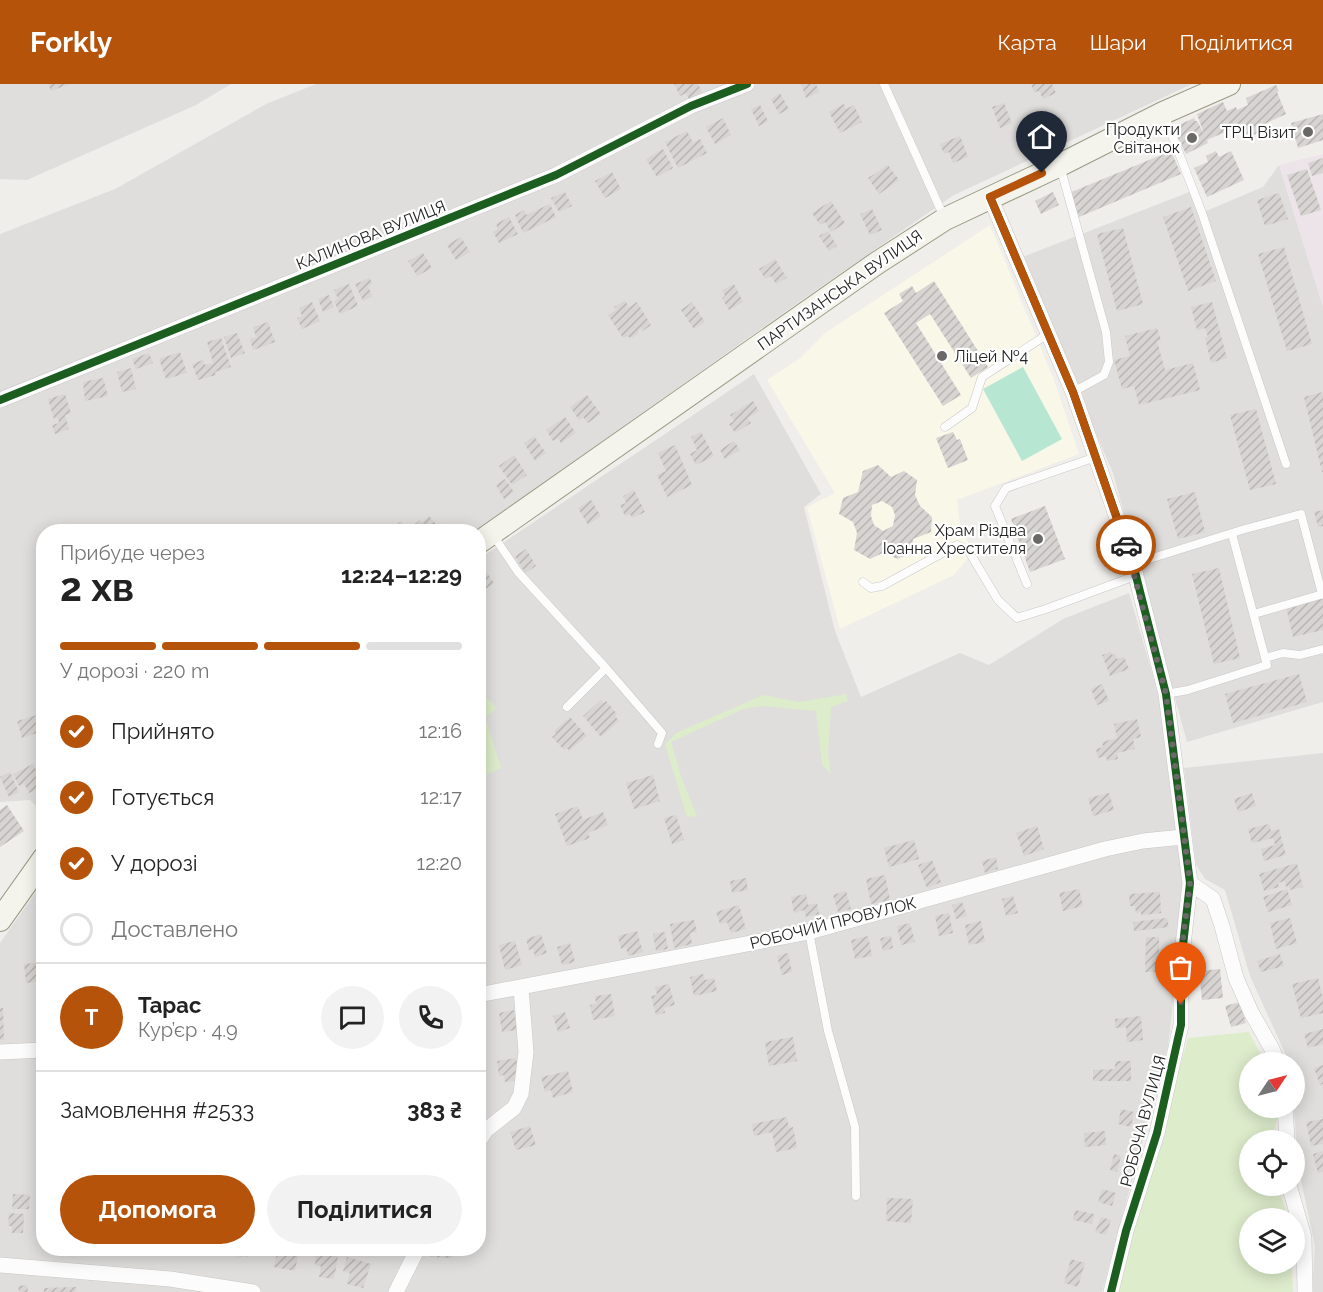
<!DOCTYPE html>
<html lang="uk">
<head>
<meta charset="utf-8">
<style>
  :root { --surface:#fff; --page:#f2f2f2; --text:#222; --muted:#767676; --line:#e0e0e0; --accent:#b45309 }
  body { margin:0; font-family:Raleway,sans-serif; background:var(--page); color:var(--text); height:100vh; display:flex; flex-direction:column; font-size:22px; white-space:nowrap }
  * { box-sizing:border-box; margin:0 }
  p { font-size:20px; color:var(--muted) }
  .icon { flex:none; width:33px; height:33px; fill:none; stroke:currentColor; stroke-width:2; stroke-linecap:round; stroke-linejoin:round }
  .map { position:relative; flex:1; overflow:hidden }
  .drawer { position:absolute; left:36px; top:440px; width:450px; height:732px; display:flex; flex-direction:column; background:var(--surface); border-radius:24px; box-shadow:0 3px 15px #0003 }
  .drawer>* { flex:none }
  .needle { width:39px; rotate:55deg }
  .controls { position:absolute; left:1239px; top:968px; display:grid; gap:12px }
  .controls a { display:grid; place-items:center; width:66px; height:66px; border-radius:50%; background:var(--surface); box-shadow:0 3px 15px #0003; font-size:30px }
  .pin { position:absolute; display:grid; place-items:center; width:51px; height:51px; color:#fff; margin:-62px -26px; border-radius:50% 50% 50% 0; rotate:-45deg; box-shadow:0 0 6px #0007 }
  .pin .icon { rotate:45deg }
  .courier { position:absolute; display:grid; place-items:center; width:60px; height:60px; margin:-30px; border:4px solid #b45309; border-radius:50%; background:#fff; color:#222; box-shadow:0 2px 8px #0007 }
  .headline em { font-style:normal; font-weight:700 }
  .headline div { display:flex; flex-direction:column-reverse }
  .headline { display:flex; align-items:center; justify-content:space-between; height:102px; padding:0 24px }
  h1 { font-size:39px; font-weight:700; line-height:45px }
  .bar { display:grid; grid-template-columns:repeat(4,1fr); gap:9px 6px; align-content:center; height:72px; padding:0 24px }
  .bar i { height:8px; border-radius:4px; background:var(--line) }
  .bar .selected { background:var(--accent) }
  .bar p { grid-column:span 4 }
  .line { display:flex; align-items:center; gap:15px; padding:0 24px; border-top:2px solid var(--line) }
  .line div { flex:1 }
  .round { display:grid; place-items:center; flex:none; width:63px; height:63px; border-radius:32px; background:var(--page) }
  ol { padding:0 24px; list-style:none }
  li { display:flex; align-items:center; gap:18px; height:66px }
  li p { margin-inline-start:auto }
  li .icon { padding:6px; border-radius:50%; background:var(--accent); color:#fff; stroke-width:4 }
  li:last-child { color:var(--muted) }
  li i { width:33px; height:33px; border:3px solid var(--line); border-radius:50% }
  .button { display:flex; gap:12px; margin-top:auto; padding:12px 24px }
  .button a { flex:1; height:69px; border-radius:36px; background:var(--accent); color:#fff; font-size:24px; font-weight:700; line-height:69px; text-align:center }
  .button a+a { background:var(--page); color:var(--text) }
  header { display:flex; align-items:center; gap:36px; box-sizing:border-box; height:84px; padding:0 30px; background:var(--accent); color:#fff }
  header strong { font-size:28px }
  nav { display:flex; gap:33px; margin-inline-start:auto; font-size:21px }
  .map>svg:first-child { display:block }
</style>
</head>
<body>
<header>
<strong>Forkly</strong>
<nav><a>Карта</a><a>Шари</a><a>Поділитися</a></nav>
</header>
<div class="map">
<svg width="1323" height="1208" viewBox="0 0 1323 1208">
  <defs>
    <pattern id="building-hatch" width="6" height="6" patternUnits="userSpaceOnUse" patternTransform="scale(1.5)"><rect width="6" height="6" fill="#d7d4d2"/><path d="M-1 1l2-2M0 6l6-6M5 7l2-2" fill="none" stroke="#b8b6b4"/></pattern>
  </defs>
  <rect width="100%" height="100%" fill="#f0eeeb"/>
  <path fill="#dfdedc" d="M0 0H231L196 21 27 96 0 95Z
    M316 0H1192L954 111 799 218 475 447H44L43 729 30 716 0 718V150L115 105 266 20Z
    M1279 81 1323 223V618L1187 658 1113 389 1020 174 1197 105 1206 127 1263 103Z
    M754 290 821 410 804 423 835 547 861 613 960 569 989 581 1063 535 1129 509 1161 620 1185 813 1168 962 1102 1208H0V859L43 798 44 1164H478L479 475Z
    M1323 669V1208H1312L1315 1162 1298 1082 1294 1023V978H1289L1250 892 1225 806 1205 795 1196 781 1184 684Z"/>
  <path fill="#ede4e9" d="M1323 70V223L1279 81Z"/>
  <path fill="#f8f7e8" d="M990 141 1054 296 1079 370 957 416 960 441 969 460 968 474 954 491 840 545 807 423 835 409 767 296 799 275 825 249Z"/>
  <path fill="#ddeccb" d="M479 606 497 624 485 633 501 684 484 692 479 676Z
    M846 610 848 617 831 623 828 669 831 690 822 681 816 627 762 622 743 625 671 658 682 695 697 732 687 733 665 660 676 649 763 611 799 618Z
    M1249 948 1265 978H1250V1023H1277L1279 1029 1271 1056H1250V1101H1278L1288 1134H1250V1179H1292L1293 1208H1117L1188 954Z"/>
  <path fill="#b7e6d2" d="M1023 283 1062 355 1022 377 983 305Z"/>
  <path fill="url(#building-hatch)" fill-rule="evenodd" d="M48 0H70L51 7Z
    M674 0H698L702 8 689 15 686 9 680 12Z
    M801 0H816L819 8 806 14Z
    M1031 0H1052L1056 9 1043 15 1039 7 1034 8Z
    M1276 1 1279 7 1277 8 1286 30 1258 43 1260 48 1247 54 1241 41 1207 56 1208 59 1186 70 1175 48 1179 47 1177 42 1194 34 1195 37H1197L1204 50 1197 30 1223 18 1227 27 1236 23 1237 26 1248 21 1246 14Z
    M780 9 789 25 779 30 771 15Z
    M1004 19 1012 39 1000 44 992 23Z
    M844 20 846 25 854 21 862 38 840 49 829 28Z
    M760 21 768 37 759 42 751 25Z
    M1323 30V56L1298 64 1291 39Z
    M723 34 731 51 715 60 706 43Z
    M687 47 693 59 700 55 707 69 678 84 665 58Z
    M960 52 968 73 953 79 949 68 944 70 940 60Z
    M663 65 673 84 657 93 646 75Z
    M1171 67 1181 90 1079 133 1069 109Z
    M1216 67 1219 73 1231 67 1244 96 1207 113 1194 84 1208 78 1206 72Z
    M1323 74V89L1312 92 1308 79Z
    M888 81 899 96 879 110 868 94Z
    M1307 85 1321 126 1301 132 1287 91Z
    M612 88 621 105 605 114 595 97Z
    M565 108 572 122 559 128 551 114Z
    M1053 108 1059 121 1041 130 1035 117Z
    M1279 109 1288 135 1265 142 1257 116Z
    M831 117 845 139 831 148 825 138 820 141 812 129Z
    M550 120 556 133 523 149 515 131 524 126 526 131Z
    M1191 123 1216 197 1188 207 1163 133Z
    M872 125 882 146 870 151 860 130Z
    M509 133 518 150 499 159 493 148 498 145 496 140Z
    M1123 144 1143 220 1117 227 1097 150Z
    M828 147 837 162 829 167 819 152Z
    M461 153 470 168 456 176 447 161Z
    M1284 163 1312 260 1287 267 1258 170Z
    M423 169 432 184 417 192 408 177Z
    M775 175 787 194 776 200 771 192 765 195 759 185Z
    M370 194 372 200 368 202 372 212 363 217 355 200Z
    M934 197 988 283 971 294 930 230 916 239 961 311 943 322 884 229 903 217 899 210 912 202 916 209Z
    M349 200 358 222 340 230 334 217 338 215 334 206Z
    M734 200 743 218 729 226 722 214 725 212 722 206Z
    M329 211 334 223 323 228 318 215Z
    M625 217 629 223 637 218 651 241 643 247 640 244 638 250 631 254 627 252 623 254 608 231 616 226 614 223Z
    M312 218 320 237 302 245 297 234 302 232 299 224Z
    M692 218 705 238 694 245 681 226Z
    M1212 218 1227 274 1211 279 1205 254 1208 253 1205 244 1197 246 1191 223Z
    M268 238 275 258 253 266 250 255 256 253 253 243Z
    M1157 244 1161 256 1157 257 1165 286 1193 279 1200 306 1139 321 1134 302 1122 305 1114 276 1130 272 1125 252Z
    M237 249 245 269 231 274 224 253Z
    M221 254 231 283 215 288 216 291 198 296 192 280 203 276 205 281 213 279 207 258Z
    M180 268 187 289 166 295 159 275Z
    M149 269 153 279 136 285 132 275Z
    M131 284 136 305 122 308 117 288Z
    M103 294 108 312 85 317 83 298Z
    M1323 308V388H1322L1304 313Z
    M65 310 71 329 65 331 69 345 55 350 52 341 59 339 58 334 54 335 48 315Z
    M587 311 601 330 588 339 583 333 579 336 570 323Z
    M753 317 759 327 748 334 751 339 735 349 729 340 734 337 730 331Z
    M1256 325 1276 400 1250 406 1230 331Z
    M565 333 576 349 561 359 558 354 553 357 546 346Z
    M701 348 714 372 696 381 690 370 697 366 691 353Z
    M953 348 957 356 960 355 968 376 948 384 936 354Z
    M534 352 546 369 535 377 524 359Z
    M734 357 740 366 725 375 720 366Z
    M675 361 692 401 667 413 657 391 666 387 658 369Z
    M514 371 527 391 512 401 499 382Z
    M878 381 891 393 904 387 917 396 915 411 920 422 932 433 931 448 913 455 912 469 897 475 885 468 870 475 854 466 857 449 853 438 839 430 843 414 858 408 863 387ZM882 417 892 423 895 431 893 442 883 447 874 441 871 432 872 421Z
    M505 395 514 408 504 415 496 401Z
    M634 406 645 428 632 434 630 430 625 432 620 421 626 419 623 412Z
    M1195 408 1205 448 1178 455 1167 415Z
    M591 416 601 432 588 441 578 424Z
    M1045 422 1065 475 1030 488 1011 435Z
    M1323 426V442L1318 443 1314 428Z
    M429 432 441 446 440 447H424L422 445 417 447 412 442 420 436 422 438Z
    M401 437 408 447H393L391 445Z
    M526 465 536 482 525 489 515 472Z
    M482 482 494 499 484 506 478 498V485Z
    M1219 484 1240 574 1214 580 1192 490Z
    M1323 513V546L1293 553 1286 523Z
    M1111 568 1112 571 1115 570 1117 575 1124 573 1129 585 1110 592 1102 571Z
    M1299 590 1307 618 1233 639 1225 610Z
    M1102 600 1109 617 1097 621 1091 605Z
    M601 616 604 619 606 617 617 630 615 632 619 637 601 653 583 632Z
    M37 631 38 633 44 631V666L37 649 22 654 17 637Z
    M570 633 587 652 569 667 567 664 564 666 552 653 556 650 554 647Z
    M1137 635 1141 653 1133 655 1135 665 1117 669 1118 675 1107 677 1106 672 1098 674 1096 665 1103 663 1102 658 1117 654 1114 640Z
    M33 680 44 702 29 709 24 699 19 702 13 690Z
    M10 688 19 708 9 713 0 693Z
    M653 691 660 717 634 725 626 699Z
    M1109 709 1114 726 1093 732 1088 714Z
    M1252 709 1256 722 1238 728 1234 715Z
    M7 721 24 747 0 763V726Z
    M578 722 583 736 603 728 608 741 588 749 590 754 567 762 555 730Z
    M676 731 684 756 672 760 664 734Z
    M1269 740 1271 747 1279 745 1286 771 1264 777 1261 765 1275 761 1273 754 1252 759 1248 745Z
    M1037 742 1044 765 1024 772 1016 749Z
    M914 756 919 775 889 783 884 764Z
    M996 773 998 785 985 789 982 777Z
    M932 776 941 798 927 804 918 781Z
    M1297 779 1303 803 1290 806 1289 802 1286 803 1285 797 1278 799 1279 803 1264 807 1259 790Z
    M885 791 890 816 871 820 866 795Z
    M746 794 748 806 732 809 730 797Z
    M1079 805 1083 822 1063 827 1059 809Z
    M1287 805 1292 821 1268 828 1263 813Z
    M846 807 851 825 838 828 833 811Z
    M1160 808 1161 829 1141 831V828L1136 829 1135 822H1130L1129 810Z
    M806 810 808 821 817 819 819 830 806 833 804 826 794 829 791 813Z
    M1013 812 1018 829 1006 832 1002 815Z
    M962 818 967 832 956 835 952 821Z
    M739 821 746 845 731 849 727 838 720 840 716 828Z
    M949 829 953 849 939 852 935 832Z
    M1167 834 1169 843 1134 847 1133 838Z
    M1290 834 1297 859 1276 865 1270 839Z
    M694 836 697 848 690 849 692 860 674 864 670 840Z
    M981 837 985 858 969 861 965 841Z
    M910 839 915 858 901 861 897 842Z
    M637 847 643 868 628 872 626 863 621 865 618 852Z
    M665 848 668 865 656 867 653 850Z
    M541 850 547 869 535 873 533 865 529 866 526 855Z
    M868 852 872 872 855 875 851 856Z
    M891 852 893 864 883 867 880 854Z
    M1146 853H1159V888H1145Z
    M515 857 522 881 505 886 499 861Z
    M570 859 575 878 562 881 557 863Z
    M788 869 792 888 782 891 777 872Z
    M1280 870 1284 882 1261 888 1257 877Z
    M44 878V902L41 903 40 897 26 899 24 880Z
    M1220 885 1223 914 1202 916 1199 887Z
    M703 890 705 896 714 894 717 907 694 912 690 893Z
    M1318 894 1323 914V929L1301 934 1292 900Z
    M669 900 675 921 664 924 665 929 656 931 651 912 657 911 655 903Z
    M611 910 615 932 593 936 590 921 596 920 595 912Z
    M1240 918 1246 939 1231 943 1225 922Z
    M0 924H3L4 956H0Z
    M514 926 517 946 502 948 499 929Z
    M565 928 570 944 558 948 553 932Z
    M1141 932 1143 956 1127 958 1126 943 1115 944V935Z
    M1323 945V960L1308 964 1304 950Z
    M793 953 797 977 769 982 765 958Z
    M516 974 520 996 505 998 504 991 499 992 497 977Z
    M1115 977H1131V997H1093V986L1115 985Z
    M1323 981V1000L1320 1001 1314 984Z
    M568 987 573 1008 553 1014 551 1006 545 1008 541 993Z
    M478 1025 486 1031 478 1041Z
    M1121 1025 1134 1028 1131 1043 1118 1040Z
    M787 1033 789 1044 793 1043 797 1064 776 1068 772 1048 754 1052 752 1040Z
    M1323 1035V1060L1311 1062 1306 1038Z
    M530 1042 536 1061 516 1066 510 1048Z
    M1105 1047 1106 1061 1085 1063 1084 1049Z
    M1323 1067V1088L1318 1089 1313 1070Z
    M1114 1070 1121 1072 1117 1088 1110 1086Z
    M1102 1105 1116 1109 1112 1122 1098 1118Z
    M13 1110 30 1111 29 1125H12Z
    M887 1114 913 1115 911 1139 886 1137Z
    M1075 1126 1094 1130 1092 1140 1073 1136Z
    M9 1129 24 1130 23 1149H12V1142H8Z
    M1101 1133 1111 1136 1106 1151 1095 1148Z
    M235 1164H249L248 1173 235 1172Z
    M278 1164 299 1166 295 1187 274 1183Z
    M430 1164H453L452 1174 430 1173Z
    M316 1169 338 1172 334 1195 319 1193 321 1182 315 1181Z
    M347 1173 371 1180 363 1204 347 1200 350 1189 343 1187Z
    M1071 1175 1085 1179 1078 1203 1064 1199Z
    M27 1201 28 1208H19L18 1202Z
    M76 1203V1208H44V1204Z"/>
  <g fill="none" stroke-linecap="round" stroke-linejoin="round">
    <defs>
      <path id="lane" d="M884 0 944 133
        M1164 30 1202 129 1286 380
        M1060 82 1106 248 1109 278 1104 291 1073 308
        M945 343 972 324 982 293 1048 250
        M493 451 518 488 606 584 662 649 658 660
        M1133 480 1245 445 1301 430 1322 510
        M863 498 871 504 882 502 957 461 968 466 998 516 1017 534 1046 525 1135 492
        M1027 500 995 422 1006 404 1096 373
        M1254 530 1323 510
        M1265 574 1283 569 1300 571 1323 565
        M1166 610 1188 606 1267 581 1232 450
        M567 623 606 584
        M809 848 828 947 855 1043 856 1112"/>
      <path id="street" d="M990 113 1073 308 1133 480 1166 610 1190 799 1181 879V941L1157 1049 1126 1147 1111 1208
        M0 316 556 91 691 22 747 0
        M1190 799 1213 815 1222 842 1236 894 1251 928 1272 965 1277 978
        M478 911 809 848 1105 765 1143 757 1183 753
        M0 968 44 966
        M1285 1023 1287 1056
        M478 1058 486 1046 514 1024 521 1010 526 968 521 904
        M1289 1101 1304 1153 1305 1208
        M0 1181 170 1195 253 1208
        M396 1208 418 1164"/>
      <path id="secondary" d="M478 459 877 179 945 135 1060 81 1163 29 1229 0
        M0 836 44 774"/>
    </defs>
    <use href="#lane" stroke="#c9c8c7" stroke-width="9"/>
    <use href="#street" stroke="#c9c8c7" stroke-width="16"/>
    <use href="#secondary" stroke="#999a82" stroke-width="24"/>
    <use href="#lane" stroke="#fdfcfc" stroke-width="8"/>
    <use href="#street" stroke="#fdfcfc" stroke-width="15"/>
    <use href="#secondary" stroke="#f4f4ed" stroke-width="22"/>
    <defs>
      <path id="cycleway" d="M990 113 1073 308 1133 480 1166 610 1190 799 1181 879V941L1157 1049 1126 1147 1111 1208
        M0 316 556 91 691 22 747 0"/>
    </defs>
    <use href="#cycleway" stroke="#fff" stroke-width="11"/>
    <use href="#cycleway" stroke="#1b5e20" stroke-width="8"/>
  </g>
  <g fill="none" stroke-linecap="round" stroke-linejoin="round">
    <path stroke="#6a6968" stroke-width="6" stroke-dasharray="0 10.8" d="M1126 461 1166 610 1190 799 1180 879 1181 920"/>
    <path stroke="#b45309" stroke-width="8" d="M1042 89 990 113 1073 308 1126 461"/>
  </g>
  <g fill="#6a6968" stroke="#fff" stroke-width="2">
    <circle cx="1308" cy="48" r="6"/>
    <circle cx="1192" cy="54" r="6"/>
    <circle cx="942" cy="272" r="6"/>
    <circle cx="1038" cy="455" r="6"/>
  </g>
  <g text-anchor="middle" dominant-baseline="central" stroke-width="4.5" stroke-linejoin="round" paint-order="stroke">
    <g font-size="16" fill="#222" stroke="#fff" text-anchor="end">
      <text x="1180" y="45">Продукти<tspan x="1180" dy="18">Світанок</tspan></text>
      <text x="1296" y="48">ТРЦ Візит</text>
      <text x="954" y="272" text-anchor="start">Ліцей №4</text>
      <text x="1026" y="446">Храм Різдва<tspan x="1026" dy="18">Іоанна Хрестителя</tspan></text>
    </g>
    <g font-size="16" fill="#222" stroke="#fff">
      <text transform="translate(371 151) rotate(-22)">КАЛИНОВА ВУЛИЦЯ</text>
      <text transform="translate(840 206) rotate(-35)">ПАРТИЗАНСЬКА ВУЛИЦЯ</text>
      <text transform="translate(833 839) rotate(-14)">РОБОЧИЙ ПРОВУЛОК</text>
      <text transform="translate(1143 1037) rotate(-75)">РОБОЧА ВУЛИЦЯ</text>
    </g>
  </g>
</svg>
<div class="controls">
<a><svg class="needle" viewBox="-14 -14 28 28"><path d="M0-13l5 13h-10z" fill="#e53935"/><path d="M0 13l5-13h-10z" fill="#767676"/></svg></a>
<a><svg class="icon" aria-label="locate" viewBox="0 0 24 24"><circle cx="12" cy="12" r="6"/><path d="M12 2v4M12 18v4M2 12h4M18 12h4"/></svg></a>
<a><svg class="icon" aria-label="layers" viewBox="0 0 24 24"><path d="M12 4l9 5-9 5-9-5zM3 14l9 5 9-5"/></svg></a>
</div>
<div class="pin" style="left:1181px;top:920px;background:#ea580c"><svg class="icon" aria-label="bag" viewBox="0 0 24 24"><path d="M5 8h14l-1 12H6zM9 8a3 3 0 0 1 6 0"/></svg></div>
<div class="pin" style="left:1042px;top:89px;background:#1f2937"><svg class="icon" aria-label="home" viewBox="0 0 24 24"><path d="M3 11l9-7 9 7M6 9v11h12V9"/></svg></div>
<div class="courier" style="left:1126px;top:461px"><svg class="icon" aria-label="car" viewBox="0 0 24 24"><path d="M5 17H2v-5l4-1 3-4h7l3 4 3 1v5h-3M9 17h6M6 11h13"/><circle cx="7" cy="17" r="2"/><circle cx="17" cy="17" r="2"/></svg></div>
<section class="drawer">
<div class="headline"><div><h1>2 хв</h1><p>Прибуде через</p></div><em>12:24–12:29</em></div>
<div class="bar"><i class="selected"></i><i class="selected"></i><i class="selected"></i><i></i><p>У дорозі · 220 m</p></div>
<ol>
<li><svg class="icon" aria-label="check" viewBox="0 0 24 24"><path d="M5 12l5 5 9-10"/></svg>Прийнято<p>12:16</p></li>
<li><svg class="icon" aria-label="check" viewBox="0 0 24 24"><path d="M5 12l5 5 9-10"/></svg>Готується<p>12:17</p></li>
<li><svg class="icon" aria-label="check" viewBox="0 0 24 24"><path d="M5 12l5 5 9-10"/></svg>У дорозі<p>12:20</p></li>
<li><i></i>Доставлено</li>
</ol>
<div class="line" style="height:108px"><b class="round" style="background:var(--accent);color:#fff">Т</b><div><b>Тарас</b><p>Кур’єр · 4.9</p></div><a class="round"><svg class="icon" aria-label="chat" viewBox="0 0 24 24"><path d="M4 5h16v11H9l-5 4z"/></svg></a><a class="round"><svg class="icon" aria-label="phone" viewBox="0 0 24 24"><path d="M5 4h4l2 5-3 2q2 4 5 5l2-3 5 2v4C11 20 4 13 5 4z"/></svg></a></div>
<div class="line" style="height:78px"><div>Замовлення #2533</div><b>383 ₴</b></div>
<div class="button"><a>Допомога</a><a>Поділитися</a></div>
</section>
</div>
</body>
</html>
